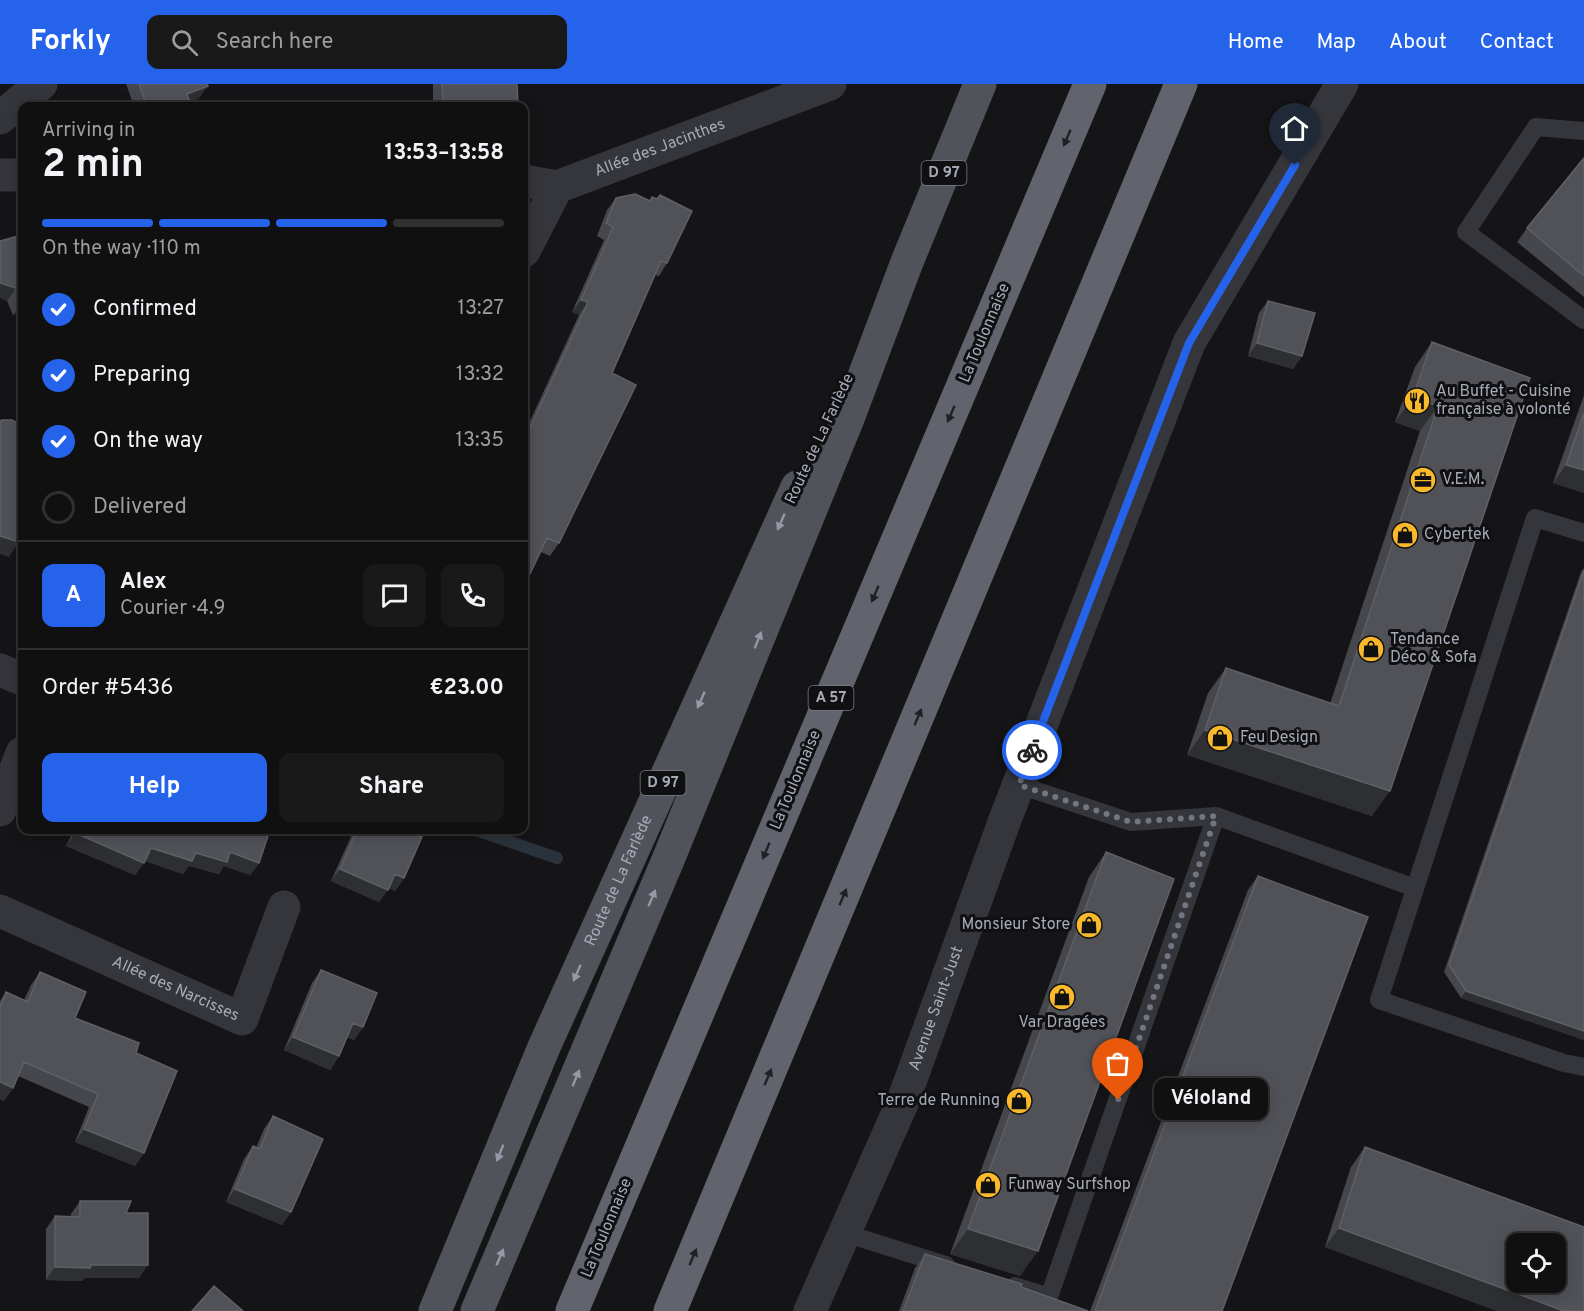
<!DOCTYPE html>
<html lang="en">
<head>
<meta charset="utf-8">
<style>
  :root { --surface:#101011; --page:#19191a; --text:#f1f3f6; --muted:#9c9d9f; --line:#303031; --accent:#2563eb }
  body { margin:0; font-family:Overpass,sans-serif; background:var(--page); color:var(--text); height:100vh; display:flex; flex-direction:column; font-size:22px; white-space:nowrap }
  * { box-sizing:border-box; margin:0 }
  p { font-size:20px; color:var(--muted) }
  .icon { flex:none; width:33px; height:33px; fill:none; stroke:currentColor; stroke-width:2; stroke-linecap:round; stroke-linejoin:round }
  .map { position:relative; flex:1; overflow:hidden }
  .panel { position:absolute; left:18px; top:18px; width:510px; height:732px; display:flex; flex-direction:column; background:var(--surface); border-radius:12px; box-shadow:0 3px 15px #0003,0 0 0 2px var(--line) }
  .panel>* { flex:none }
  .tools { position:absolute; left:1506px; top:1149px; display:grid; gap:12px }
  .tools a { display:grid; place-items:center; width:60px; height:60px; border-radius:12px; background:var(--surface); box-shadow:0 3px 15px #0003,0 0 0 2px var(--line); font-size:30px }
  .pin { position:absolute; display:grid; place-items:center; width:51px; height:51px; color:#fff; margin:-62px -26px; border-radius:50% 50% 50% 0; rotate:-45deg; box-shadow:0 0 6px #0007 }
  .pin .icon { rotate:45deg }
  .courier { position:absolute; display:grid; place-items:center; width:60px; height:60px; margin:-30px; border:4px solid #2563eb; border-radius:50%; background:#fff; color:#222; box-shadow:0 2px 8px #0007 }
  .bubble { position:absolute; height:42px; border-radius:12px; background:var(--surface); box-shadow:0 3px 15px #0003,0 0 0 2px var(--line); font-size:20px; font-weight:700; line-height:42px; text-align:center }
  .headline em { font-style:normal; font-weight:700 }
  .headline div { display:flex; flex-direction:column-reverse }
  .headline { display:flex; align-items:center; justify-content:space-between; height:102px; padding:0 24px }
  h1 { font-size:39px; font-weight:700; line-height:45px }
  .bar { display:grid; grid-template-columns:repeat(4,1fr); gap:9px 6px; align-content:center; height:72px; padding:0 24px }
  .bar i { height:8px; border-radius:4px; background:var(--line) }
  .bar .active { background:var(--accent) }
  .bar p { grid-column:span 4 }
  .line { display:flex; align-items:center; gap:15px; padding:0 24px; border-top:2px solid var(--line) }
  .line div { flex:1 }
  .round { display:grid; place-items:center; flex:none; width:63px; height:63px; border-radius:12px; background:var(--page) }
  ol { padding:0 24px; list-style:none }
  li { display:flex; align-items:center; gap:18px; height:66px }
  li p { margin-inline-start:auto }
  li .icon { padding:6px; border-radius:50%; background:var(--accent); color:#fff; stroke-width:4 }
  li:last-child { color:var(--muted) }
  li i { width:33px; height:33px; border:3px solid var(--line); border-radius:50% }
  .primary-button { display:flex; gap:12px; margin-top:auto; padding:12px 24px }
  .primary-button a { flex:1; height:69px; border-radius:12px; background:var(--accent); color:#fff; font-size:24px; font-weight:700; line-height:69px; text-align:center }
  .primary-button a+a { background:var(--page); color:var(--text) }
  header { display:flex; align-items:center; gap:36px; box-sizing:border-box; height:84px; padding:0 30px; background:var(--accent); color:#fff }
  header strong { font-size:28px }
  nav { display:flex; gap:33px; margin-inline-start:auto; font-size:21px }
  .search { width:420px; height:54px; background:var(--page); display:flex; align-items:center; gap:15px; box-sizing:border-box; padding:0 21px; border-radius:12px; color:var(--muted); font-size:22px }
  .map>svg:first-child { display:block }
</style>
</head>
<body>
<header>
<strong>Forkly</strong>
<div class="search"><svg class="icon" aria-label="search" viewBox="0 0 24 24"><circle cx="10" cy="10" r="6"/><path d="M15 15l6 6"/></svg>Search here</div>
<nav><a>Home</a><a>Map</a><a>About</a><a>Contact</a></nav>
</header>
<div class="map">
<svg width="1584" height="1227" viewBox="0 0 1584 1227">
  <rect width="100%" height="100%" fill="#151517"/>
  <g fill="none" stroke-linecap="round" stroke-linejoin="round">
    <path stroke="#2a333b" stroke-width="12" d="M476 746 557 774"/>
    <path stroke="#35363c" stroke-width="18" d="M1584 47 1536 43 1466 148 1584 236
      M1584 449 1535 434 1379 916 1564 979 1584 983
      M1019 701 1131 738 1216 732 1415 804
      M844 1149 946 1181
      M1015 1202 1049 1213 1216 732"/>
    <g stroke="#35363c" stroke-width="33">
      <path d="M0 34 41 0"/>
      <path d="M0 91H22"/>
      <path d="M524 97 557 103"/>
      <path id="s1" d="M524 167 557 103 830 0"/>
      <path d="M0 586 22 595"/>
      <path d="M0 726 22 669"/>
      <path id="s2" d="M0 827 242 935 284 823"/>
      <path id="s3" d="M810 1227 903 1017 1006 733 1189 259 1342 0"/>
    </g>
    <g stroke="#51535b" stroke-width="33">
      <path id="s4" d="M435 1227 544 963 797 403"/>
      <path d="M477 1227 668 776 849 332 907 178 980 0"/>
    </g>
    <path stroke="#61646d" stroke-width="33" d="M572 1227 1090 0
      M670 1227 1181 0"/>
  </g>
  <path fill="#46474c" d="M126 0H207L199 14 190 18 187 22H134Z
    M433 0H517V22H433Z
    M1584 74V213L1517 158 1527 144Z
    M660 111 667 179 659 192 655 191 612 289 559 459 550 472 541 468 529 492 524 500V350L579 231 572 228 604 156 597 152 607 126 616 114 649 117 652 113 657 115Z
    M22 151V228L13 231 7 217Z
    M1268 217 1302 272 1293 285 1248 272 1259 229Z
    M1432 258 1530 294 1372 732 1187 671 1208 609 1226 584 1330 620 1420 347 1395 338 1415 283Z
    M1584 311V409L1553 399Z
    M1584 484V956L1461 914 1444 888 1581 488Z
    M57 746H270L259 779 250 791 224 782 219 790 189 782 183 790 145 777 135 791 66 762 71 752Z
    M354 746H404V794L395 807 389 804 379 818 331 797Z
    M1106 768 1020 1192 950 1170 1089 793Z
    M1258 792 1222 1227H1090L1248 806Z
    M321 886 363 943 354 956 347 953 339 972 330 986 284 966 312 899Z
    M40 888 75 934 136 969 144 1069 135 1082 75 1058 89 1023 18 992 13 1004 4 1017 0 1015V917L6 908 24 916 31 901Z
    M273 1032 291 1128 282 1141 226 1118 244 1075 253 1062 256 1064 264 1045Z
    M1365 1063 1584 1227H1497L1325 1163 1351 1083Z
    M80 1117 126 1129 139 1194H84L82 1197 46 1196V1145L55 1132H71V1130Z
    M925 1170 1021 1203 1088 1227H899L915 1184Z"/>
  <path fill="#2e2f32" d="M208 2 199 14 190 18 187 22H177L187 10Z
    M443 21H518L517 22H442Z
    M0 199 16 204 7 217 0 214Z
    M581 216 588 218 579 231 572 228Z
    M22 218V228L13 231 22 219Z
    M1257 259 1302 272 1293 285 1248 272Z
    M1413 313 1438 322 1420 347 1395 338Z
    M1566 381 1584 386V409L1553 399Z
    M0 452 19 458 9 473 0 470Z
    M1205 646 1390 707 1372 732 1187 671Z
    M75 749 144 779 135 791 66 762Z
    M151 764 196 769 230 768 259 779 250 791 224 782 219 790 189 782 183 790 142 776Z
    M340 785 388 806 379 818 331 797Z
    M395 790 404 794 395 807 386 803Z
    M1466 907 1584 947V956L1461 914Z
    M353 939 363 943 354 956 344 952Z
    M293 953 339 972 330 986 284 966Z
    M0 998 13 1004 4 1017 0 1015Z
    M84 1045 144 1069 135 1082 75 1058Z
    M235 1105 291 1128 282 1141 226 1118Z
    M1339 1144 1564 1227H1497L1325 1163Z
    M968 1145 1038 1167 1020 1192 950 1170Z
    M91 1181H148L139 1194H84L82 1197 46 1196 55 1183Z"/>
  <path fill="#515258" stroke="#5e6066" stroke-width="1.5" fill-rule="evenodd" d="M139 0H207L208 2 187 10 190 18 177 22H147Z
    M442 0H517L518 21H443Z
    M1584 74V192L1527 144Z
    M635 110 650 117 652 113 657 115 660 111 692 127 667 179 661 177 612 289 636 301 559 459 547 454 529 492 524 489V371L526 365 524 364V357L588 218 581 216 613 143 606 139 616 114Z
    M22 151V219L16 204 0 199V157Z
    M1268 217 1315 229 1302 272 1257 259Z
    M1432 258 1530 294 1390 707 1205 646 1226 584 1339 622 1438 322 1413 313Z
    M1584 329V386L1566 381Z
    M2 336H12L22 342V445L19 458 0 452V337Z
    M1584 486V947L1466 907 1449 881Z
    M77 746H270L259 779 230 768 227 778 196 769 192 777 151 764 144 779 75 749Z
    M357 746H404L422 753 404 794 395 790 388 806 340 785Z
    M1106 768 1174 795 1038 1167 968 1145Z
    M1258 792 1368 833 1222 1227H1095Z
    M321 886 377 909 363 943 353 939 339 972 293 953Z
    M40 888 86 908 75 934 139 959 136 969 177 987 144 1069 84 1045 98 1010 24 978 13 1004 0 998V923L6 908 28 918Z
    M273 1032 323 1055 291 1128 235 1105 253 1062 260 1065Z
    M1365 1063 1584 1143V1227H1564L1339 1144ZM1516 1160H1556V1198H1516Z
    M80 1117H131L126 1129H148V1181H91L90 1184 55 1183V1132L80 1133Z
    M925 1170 1022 1200 1021 1203 1088 1227H903Z
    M214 1202 243 1227H192Z"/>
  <defs><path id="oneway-solid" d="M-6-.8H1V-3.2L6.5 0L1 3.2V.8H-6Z" transform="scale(1.5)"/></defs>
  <g fill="#202124">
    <use href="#oneway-solid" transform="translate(1067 54) rotate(113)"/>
    <use href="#oneway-solid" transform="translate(951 330) rotate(113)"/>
    <use href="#oneway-solid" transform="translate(875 510) rotate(113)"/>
    <use href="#oneway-solid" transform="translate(918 633) rotate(-67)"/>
    <use href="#oneway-solid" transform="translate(766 767) rotate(113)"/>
    <use href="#oneway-solid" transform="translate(843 813) rotate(-67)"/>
    <use href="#oneway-solid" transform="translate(768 993) rotate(-67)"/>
    <use href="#oneway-solid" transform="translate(693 1173) rotate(-67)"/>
  </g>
  <g fill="#9599a5">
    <use href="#oneway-solid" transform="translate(781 438) rotate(114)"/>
    <use href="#oneway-solid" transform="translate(758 556) rotate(-68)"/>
    <use href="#oneway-solid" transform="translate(701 616) rotate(114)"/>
    <use href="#oneway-solid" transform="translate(652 814) rotate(-67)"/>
    <use href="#oneway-solid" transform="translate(577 889) rotate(114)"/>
    <use href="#oneway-solid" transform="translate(576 994) rotate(-67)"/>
    <use href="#oneway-solid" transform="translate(500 1069) rotate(112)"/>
    <use href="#oneway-solid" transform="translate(500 1173) rotate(-67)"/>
  </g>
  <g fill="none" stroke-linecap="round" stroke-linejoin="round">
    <path stroke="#73767f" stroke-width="6" stroke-dasharray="0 10.8" d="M1032 666 1019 701 1131 738 1216 732 1118 1016"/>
    <path stroke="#2563eb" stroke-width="8" d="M1032 666 1189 259 1295 81"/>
  </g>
  <defs>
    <symbol id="restaurant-disc" viewBox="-11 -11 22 22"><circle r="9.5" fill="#f9b92a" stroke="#101012"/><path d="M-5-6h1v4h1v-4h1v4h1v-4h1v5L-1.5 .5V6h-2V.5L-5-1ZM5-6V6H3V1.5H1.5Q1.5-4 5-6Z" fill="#111"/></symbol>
    <symbol id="office-disc" viewBox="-11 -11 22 22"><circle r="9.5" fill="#f9b92a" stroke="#101012"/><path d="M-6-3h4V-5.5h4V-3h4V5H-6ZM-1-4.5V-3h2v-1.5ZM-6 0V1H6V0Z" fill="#111"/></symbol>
    <symbol id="shop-disc" viewBox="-11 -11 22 22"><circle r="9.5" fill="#f9b92a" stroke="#101012"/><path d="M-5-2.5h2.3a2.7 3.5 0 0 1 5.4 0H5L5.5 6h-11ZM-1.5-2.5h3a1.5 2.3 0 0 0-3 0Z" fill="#111"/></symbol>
  </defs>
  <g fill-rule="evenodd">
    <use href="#restaurant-disc" x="1402" y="302" width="30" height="30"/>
    <use href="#office-disc" x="1408" y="381" width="30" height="30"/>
    <use href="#shop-disc" x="1390" y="436" width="30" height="30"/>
    <use href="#shop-disc" x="1356" y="550" width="30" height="30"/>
    <use href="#shop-disc" x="1205" y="639" width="30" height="30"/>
    <use href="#shop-disc" x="1074" y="826" width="30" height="30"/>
    <use href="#shop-disc" x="1047" y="898" width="30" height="30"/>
    <use href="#shop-disc" x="1004" y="1002" width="30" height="30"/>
    <use href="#shop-disc" x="973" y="1086" width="30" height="30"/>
  </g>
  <g text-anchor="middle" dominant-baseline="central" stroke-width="6" stroke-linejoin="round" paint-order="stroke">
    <g fill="#101012" stroke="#797c86" stroke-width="1.5">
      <rect x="921.5" y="77" width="45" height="24" rx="4.5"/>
      <rect x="808.5" y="602" width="45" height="24" rx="4.5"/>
      <rect x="640.5" y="687" width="45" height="24" rx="4.5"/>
    </g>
    <g font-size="15" font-weight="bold" fill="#a6abb7">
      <text x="944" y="89">D 97</text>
      <text x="831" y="614">A 57</text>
      <text x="663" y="699">D 97</text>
    </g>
    <g font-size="16" fill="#a6abb7" stroke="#101012">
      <text stroke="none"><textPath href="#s1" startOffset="182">Allée des Jacinthes</textPath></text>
      <text transform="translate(985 249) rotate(-67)">La Toulonnaise</text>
      <text transform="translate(820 355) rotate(-65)">Route de La Farlède</text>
      <text transform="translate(796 696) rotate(-67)">La Toulonnaise</text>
      <text stroke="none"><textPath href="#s4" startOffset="468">Route de La Farlède</textPath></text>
      <text stroke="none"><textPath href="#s2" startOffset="192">Allée des Narcisses</textPath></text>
      <text stroke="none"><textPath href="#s3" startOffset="328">Avenue Saint-Just</textPath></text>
      <text transform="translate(607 1144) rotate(-67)">La Toulonnaise</text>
    </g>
    <g font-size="16" fill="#a6abb7" stroke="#101012" text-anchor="start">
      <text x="1436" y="308">Au Buffet - Cuisine<tspan x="1436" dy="18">française à volonté</tspan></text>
      <text x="1442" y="396">V.E.M.</text>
      <text x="1424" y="451">Cybertek</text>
      <text x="1390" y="556">Tendance<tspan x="1390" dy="18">Déco &amp; Sofa</tspan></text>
      <text x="1240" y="654">Feu Design</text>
      <text x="1070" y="841" text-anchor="end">Monsieur Store</text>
      <text x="1062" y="939" text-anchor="middle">Var Dragées</text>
      <text x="1000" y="1017" text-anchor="end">Terre de Running</text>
      <text x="1008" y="1101">Funway Surfshop</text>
    </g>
  </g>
</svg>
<div class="tools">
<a><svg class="icon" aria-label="locate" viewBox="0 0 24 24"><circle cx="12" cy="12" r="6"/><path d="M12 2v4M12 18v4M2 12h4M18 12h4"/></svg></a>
</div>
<div class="pin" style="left:1118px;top:1016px;background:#ea580c"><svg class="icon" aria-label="bag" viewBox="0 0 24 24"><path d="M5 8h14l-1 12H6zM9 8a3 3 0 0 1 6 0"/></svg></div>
<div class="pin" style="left:1295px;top:81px;background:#1f2937"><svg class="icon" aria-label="home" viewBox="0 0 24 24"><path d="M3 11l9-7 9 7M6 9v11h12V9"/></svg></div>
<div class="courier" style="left:1032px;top:666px"><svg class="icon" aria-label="bike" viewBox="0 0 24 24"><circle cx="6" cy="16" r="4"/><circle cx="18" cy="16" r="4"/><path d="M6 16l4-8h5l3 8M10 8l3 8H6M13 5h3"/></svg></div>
<div class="bubble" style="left:1154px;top:994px;width:114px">Véloland</div>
<section class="panel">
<div class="headline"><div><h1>2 min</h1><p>Arriving in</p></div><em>13:53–13:58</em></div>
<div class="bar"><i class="active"></i><i class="active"></i><i class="active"></i><i></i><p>On the way · 110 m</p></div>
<ol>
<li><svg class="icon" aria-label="check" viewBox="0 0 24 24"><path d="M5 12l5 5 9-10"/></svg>Confirmed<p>13:27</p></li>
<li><svg class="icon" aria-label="check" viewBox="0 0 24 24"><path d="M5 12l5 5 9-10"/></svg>Preparing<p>13:32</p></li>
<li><svg class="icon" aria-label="check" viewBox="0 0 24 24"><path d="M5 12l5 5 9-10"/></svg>On the way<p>13:35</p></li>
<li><i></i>Delivered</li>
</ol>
<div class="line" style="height:108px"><b class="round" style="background:var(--accent);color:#fff">A</b><div><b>Alex</b><p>Courier · 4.9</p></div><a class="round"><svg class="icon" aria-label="chat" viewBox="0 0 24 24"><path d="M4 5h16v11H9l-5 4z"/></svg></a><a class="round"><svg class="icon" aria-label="phone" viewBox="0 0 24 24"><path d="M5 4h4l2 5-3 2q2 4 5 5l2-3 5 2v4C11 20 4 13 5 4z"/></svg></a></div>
<div class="line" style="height:78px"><div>Order #5436</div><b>€23.00</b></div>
<div class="primary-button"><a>Help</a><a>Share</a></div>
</section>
</div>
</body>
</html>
